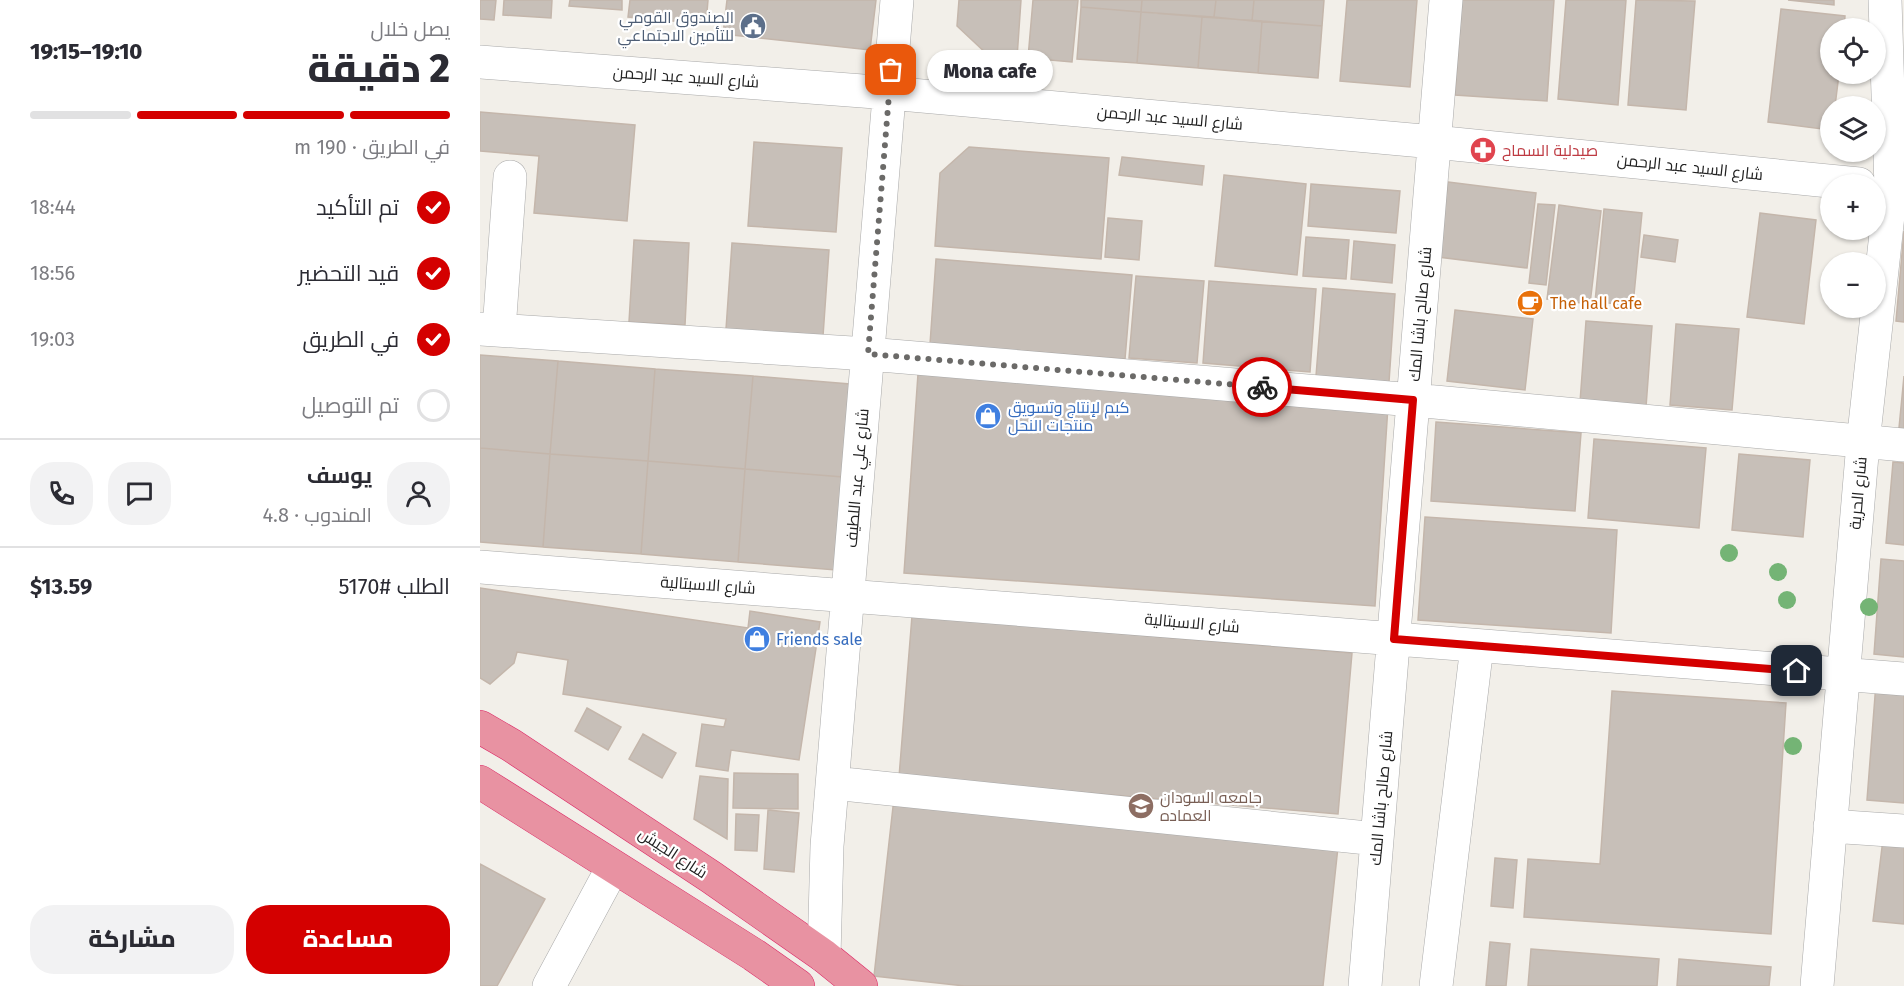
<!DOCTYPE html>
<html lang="ar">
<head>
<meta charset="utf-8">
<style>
  :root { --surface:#fff; --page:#f2f2f3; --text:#2b2b33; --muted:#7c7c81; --line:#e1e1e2; --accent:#d40000 }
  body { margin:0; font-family:"Fira Sans",Cairo,sans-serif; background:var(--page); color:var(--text); direction:rtl; height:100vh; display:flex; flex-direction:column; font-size:22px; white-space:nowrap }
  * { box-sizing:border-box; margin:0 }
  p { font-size:20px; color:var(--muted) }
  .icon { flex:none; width:33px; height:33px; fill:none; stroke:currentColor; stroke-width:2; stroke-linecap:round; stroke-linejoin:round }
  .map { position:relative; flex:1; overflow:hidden; direction:ltr }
  .drawer { display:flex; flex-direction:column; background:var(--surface); width:480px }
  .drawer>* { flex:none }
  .controls { position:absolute; left:1340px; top:18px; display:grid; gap:12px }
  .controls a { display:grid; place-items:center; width:66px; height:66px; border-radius:50%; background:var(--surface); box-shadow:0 2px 4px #0004; font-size:30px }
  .pin { position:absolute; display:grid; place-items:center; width:51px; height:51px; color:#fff; margin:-26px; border-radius:12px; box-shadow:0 3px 9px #0006 }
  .courier { position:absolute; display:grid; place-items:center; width:60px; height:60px; margin:-30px; border:4px solid #d40000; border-radius:50%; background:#fff; color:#222; box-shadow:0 2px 8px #0007 }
  .bubble { position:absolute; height:42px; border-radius:21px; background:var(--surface); box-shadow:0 2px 4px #0004; font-size:20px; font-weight:800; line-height:42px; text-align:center; direction:rtl }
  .headline em { font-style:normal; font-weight:800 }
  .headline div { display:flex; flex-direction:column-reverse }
  .headline { display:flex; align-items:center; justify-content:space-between; height:102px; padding:0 30px }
  h1 { font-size:39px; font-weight:800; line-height:45px }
  .bar { display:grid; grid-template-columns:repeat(4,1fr); gap:9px 6px; align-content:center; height:72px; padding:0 30px }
  .bar i { height:8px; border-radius:4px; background:var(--line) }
  .bar .selected { background:var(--accent) }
  .bar p { grid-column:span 4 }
  .line { display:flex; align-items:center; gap:15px; padding:0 30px; border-top:2px solid var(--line) }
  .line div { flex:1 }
  .round { display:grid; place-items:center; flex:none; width:63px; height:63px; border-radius:24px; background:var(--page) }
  ol { padding:0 30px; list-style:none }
  li { display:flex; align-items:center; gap:18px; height:66px }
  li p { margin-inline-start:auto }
  li .icon { padding:6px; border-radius:50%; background:var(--accent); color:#fff; stroke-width:4 }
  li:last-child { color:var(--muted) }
  li i { width:33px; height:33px; border:3px solid var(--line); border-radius:50% }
  .primary-button { display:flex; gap:12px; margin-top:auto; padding:12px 30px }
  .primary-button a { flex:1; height:69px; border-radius:24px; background:var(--accent); color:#fff; font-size:24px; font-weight:800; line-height:69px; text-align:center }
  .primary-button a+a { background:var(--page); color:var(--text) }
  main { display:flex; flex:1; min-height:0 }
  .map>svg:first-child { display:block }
</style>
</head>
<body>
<main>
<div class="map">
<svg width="1424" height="986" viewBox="0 0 1424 986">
  <rect width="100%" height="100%" fill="#f2efe9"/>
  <path fill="#c7bfb8" stroke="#c4b6ab" stroke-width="1.5" d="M0 0H16L14 20 0 19Z
    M24 0H72L71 18 23 15Z
    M90 0H142V10L89 6Z
    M150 0H228L226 24 148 17Z
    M247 0H396L390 50 243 34Z
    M479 0H541L537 58 508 55 477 26Z
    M553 0H598L592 62 548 58Z
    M601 0H662L661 12 601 7Z
    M662 0H736L734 17 661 12Z
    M736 0H774L772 21 734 17Z
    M774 0H844L842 26 772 21Z
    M867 0H937L930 87 860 81Z
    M982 0H1074L1067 101 975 95Z
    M1086 0H1146L1138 105 1078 99Z
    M1156 0 1215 1 1206 110 1148 105Z
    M1308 0H1354V5Z
    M601 7 661 12 657 63 597 59Z
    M1301 9 1365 16 1364 28H1350V74H1359L1355 106H1350V130L1288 122Z
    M661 12 722 17 718 68 657 63Z
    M722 17 782 21 778 73 718 68Z
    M782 21 842 26 838 78 778 73Z
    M0 112 155 125 147 221 54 213 59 156 0 151Z
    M274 142 362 148 356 232 268 226Z
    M489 147 629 158 621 259 455 246 460 173Z
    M642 157 724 166 722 185 639 175Z
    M744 175 826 184 817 275 735 266Z
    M968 182 1056 193 1047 268 958 257Z
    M831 184 920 191 916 233 828 226Z
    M1058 204 1075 205 1066 285 1049 283Z
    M1079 205 1121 211 1110 304 1067 299Z
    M1124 209 1162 213 1153 305 1115 302Z
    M1280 213 1336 220 1324 324 1267 317Z
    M628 218 662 221 659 260 625 257Z
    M1424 231V322L1416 321Z
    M1164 235 1198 240 1195 262 1161 257Z
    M826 237 869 240 866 279 823 276Z
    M154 240 209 243 205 325 149 322Z
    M874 241 915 245 912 283 871 279Z
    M252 243 349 250 343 336 246 329Z
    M456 259 652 275 645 359 450 344Z
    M656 276 724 281 717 363 649 358Z
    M729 281 836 289 830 372 723 363Z
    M843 288 915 294 909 382 836 376Z
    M975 310 1053 319 1045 390 967 381Z
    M1106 321 1172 326 1166 407 1100 402Z
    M1196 324 1259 329 1252 410 1190 405Z
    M0 355 78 361 70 454 0 448Z
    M78 361 175 369 168 461 70 454Z
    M175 369 273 376 265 469 168 461Z
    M438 374 908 406 895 606 424 573Z
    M273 376 370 384 363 477 265 469Z
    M1424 376V429L1419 428Z
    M956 422 1101 433 1095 511 951 501Z
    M1114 439 1226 448 1219 528 1108 518Z
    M0 448 70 454 63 547 0 542Z
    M70 454 168 461 161 554 63 547Z
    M1259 454 1330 460 1323 537 1252 530Z
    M168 461 265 469 258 562 161 554Z
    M1413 462 1424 463V545L1406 543Z
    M265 469 363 477 356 570 258 562Z
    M945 517 1137 530 1131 633 938 620Z
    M1401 559 1424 561V657L1394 654Z
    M0 588 268 628 270 611 340 622 319 760 251 750 248 771 216 766 222 724 244 727 246 719 83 694 88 660 37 652 34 663 10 684 0 678Z
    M432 616 872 653 858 814 419 777Z
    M1396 683 1424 686V803L1387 800Z
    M1132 691 1306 703 1291 934 1044 917 1048 859 1120 864Z
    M107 708 141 727 128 750 95 731Z
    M163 734 196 753 182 778 149 759Z
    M254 773 318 774V809L253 808Z
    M220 776 248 779 247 839 214 819Z
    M414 798 858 847 843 986H485L394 976Z
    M288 810 319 813 314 872 284 869Z
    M256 814 279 815 277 851 255 850Z
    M1404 831 1424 833V924L1393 921Z
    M1015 858 1037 860 1033 908 1011 906Z
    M0 864 65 899 17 986H0Z
    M1010 942 1030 944 1026 986H1006Z
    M1051 949 1179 959 1177 986H1048Z
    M1199 959 1291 967 1289 986H1197Z"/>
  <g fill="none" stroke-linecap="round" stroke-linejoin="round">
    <defs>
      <path id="minor" d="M0 62 409 93 954 142 1379 184
        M0 329 388 354 933 400 1424 445
        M19 330 30 177
        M0 567 1424 679
        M353 783 897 839
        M1350 826 1424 831
        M344 956 347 846 417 0
        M69 986 133 867
        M885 986 966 0
        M956 986 997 646
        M1337 986 1383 443 1411 188 1405 0"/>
      <path id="highway" d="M0 727 31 745 231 877 344 956 381 986
        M0 782 274 955 318 986"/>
    </defs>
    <use href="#minor" stroke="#a9a9a9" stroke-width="34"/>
    <use href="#highway" stroke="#dc2a67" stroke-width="34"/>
    <use href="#minor" stroke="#fff" stroke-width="33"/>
    <use href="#highway" stroke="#e892a2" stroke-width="33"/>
  </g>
  <g fill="#74b475">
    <circle cx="1249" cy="553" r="9"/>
    <circle cx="1298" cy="572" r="9"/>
    <circle cx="1307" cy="600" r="9"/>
    <circle cx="1389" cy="607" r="9"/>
    <circle cx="1313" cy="746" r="9"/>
  </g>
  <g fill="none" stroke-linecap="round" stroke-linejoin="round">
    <path stroke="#6b6a68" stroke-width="6" stroke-dasharray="0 10.8" d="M411 70 388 354 782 387"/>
    <path stroke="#d40000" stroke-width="8" d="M782 387 933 400 914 639 1317 671"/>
  </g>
  <defs>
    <symbol id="civic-disc" viewBox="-11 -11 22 22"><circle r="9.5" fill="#5c6f8a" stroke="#fff"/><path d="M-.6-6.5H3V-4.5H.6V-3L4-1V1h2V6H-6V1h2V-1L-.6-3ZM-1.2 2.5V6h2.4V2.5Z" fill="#fff"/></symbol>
    <symbol id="pharmacy-disc" viewBox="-11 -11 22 22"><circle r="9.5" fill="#e0444e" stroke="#fff"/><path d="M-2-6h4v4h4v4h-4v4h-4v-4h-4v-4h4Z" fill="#fff"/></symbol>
    <symbol id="cafe-disc" viewBox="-11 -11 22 22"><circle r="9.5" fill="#e8710a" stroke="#fff"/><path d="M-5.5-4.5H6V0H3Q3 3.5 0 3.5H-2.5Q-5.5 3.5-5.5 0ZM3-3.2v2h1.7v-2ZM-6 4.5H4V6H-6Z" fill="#fff"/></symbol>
    <symbol id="shop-disc" viewBox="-11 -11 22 22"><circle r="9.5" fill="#3f7fe0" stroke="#fff"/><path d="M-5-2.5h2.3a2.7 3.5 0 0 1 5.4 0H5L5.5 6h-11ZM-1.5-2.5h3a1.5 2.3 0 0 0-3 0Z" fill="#fff"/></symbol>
    <symbol id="school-disc" viewBox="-11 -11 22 22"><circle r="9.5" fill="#8d6e63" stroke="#fff"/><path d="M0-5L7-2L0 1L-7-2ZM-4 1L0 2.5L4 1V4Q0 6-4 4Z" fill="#fff"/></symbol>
  </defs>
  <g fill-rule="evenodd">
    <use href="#civic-disc" x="258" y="11" width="30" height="30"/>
    <use href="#pharmacy-disc" x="988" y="135" width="30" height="30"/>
    <use href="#cafe-disc" x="1035" y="288" width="30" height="30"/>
    <use href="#shop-disc" x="493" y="401" width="30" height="30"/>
    <use href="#shop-disc" x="262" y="624" width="30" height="30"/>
    <use href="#school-disc" x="646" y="791" width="30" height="30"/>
  </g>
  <g text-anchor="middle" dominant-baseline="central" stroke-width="4.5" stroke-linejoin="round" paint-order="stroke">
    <g font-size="16" fill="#4e5e75" stroke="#fff" text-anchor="end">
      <text x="254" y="17">الصندوق القومي<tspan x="254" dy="18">للتأمين الاجتماعي</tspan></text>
    </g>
    <g font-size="16" fill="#222" stroke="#fff">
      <text transform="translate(206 77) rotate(4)">شارع السيد عبد الرحمن</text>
      <text transform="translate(690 118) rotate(5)">شارع السيد عبد الرحمن</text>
      <text transform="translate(1210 167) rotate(6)">شارع السيد عبد الرحمن</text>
      <text transform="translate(940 314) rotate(-85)">شارع صالح باشا المك</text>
      <text transform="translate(377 478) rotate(-85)">شارع علي عبد اللطيف</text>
      <text transform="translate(1378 493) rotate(-85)">شارع الحرية</text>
      <text transform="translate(228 585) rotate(4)">شارع الاسبتالية</text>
      <text transform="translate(712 623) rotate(5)">شارع الاسبتالية</text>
      <text transform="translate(901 798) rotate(-85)">شارع صالح باشا المك</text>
      <text transform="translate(193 853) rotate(33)">شارع الجيش</text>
    </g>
    <g font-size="16" fill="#be3a42" stroke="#fff" text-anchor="start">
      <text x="1022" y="150">صيدلية السماح</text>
    </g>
    <g font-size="16" fill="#c56008" stroke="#fff" text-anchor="start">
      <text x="1070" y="303">The hall cafe</text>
    </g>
    <g font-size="16" fill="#366cbe" stroke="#fff" text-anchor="start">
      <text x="528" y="407">كبم لإنتاج وتسويق<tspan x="528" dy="18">منتجات النحل</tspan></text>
      <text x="296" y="639">Friends sale</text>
    </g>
    <g font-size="16" fill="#785e54" stroke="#fff" text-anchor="start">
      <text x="680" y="797">جامعه السودان<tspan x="680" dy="18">العماده</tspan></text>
    </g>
  </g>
</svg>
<div class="controls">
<a><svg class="icon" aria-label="locate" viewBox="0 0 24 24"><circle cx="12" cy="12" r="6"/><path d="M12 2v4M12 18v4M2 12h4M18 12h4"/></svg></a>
<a><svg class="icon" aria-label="layers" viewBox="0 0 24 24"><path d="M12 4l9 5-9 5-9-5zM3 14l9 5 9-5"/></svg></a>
<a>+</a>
<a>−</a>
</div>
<div class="pin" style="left:411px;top:70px;background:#ea580c"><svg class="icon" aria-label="bag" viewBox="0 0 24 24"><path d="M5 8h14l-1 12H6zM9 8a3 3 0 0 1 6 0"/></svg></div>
<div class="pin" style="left:1317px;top:671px;background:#1f2937"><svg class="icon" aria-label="home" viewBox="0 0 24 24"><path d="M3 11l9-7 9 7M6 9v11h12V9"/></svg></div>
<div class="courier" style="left:782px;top:387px"><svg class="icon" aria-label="bike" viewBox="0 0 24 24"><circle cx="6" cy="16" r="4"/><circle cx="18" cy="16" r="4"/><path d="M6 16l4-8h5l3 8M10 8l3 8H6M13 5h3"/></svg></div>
<div class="bubble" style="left:447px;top:50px;width:126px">Mona cafe</div>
</div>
<section class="drawer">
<div class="headline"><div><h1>2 دقيقة</h1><p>يصل خلال</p></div><em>19:10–19:15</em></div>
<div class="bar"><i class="selected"></i><i class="selected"></i><i class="selected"></i><i></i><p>في الطريق · 190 m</p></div>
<ol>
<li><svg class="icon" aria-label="check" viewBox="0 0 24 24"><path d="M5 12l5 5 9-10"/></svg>تم التأكيد<p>18:44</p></li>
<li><svg class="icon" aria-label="check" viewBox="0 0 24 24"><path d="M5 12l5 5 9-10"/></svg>قيد التحضير<p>18:56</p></li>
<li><svg class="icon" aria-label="check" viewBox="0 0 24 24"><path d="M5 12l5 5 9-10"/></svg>في الطريق<p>19:03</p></li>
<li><i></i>تم التوصيل</li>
</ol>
<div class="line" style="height:108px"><a class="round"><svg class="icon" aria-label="person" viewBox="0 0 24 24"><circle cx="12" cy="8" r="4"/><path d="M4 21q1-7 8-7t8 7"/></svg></a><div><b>يوسف</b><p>المندوب · 4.8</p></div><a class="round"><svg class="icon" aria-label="chat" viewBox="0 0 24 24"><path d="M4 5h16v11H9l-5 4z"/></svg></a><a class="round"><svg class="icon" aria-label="phone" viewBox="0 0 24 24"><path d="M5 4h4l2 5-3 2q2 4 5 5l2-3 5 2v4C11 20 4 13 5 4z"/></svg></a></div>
<div class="line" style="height:78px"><div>الطلب #5170</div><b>$13.59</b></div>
<div class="primary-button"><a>مساعدة</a><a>مشاركة</a></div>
</section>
</main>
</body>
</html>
